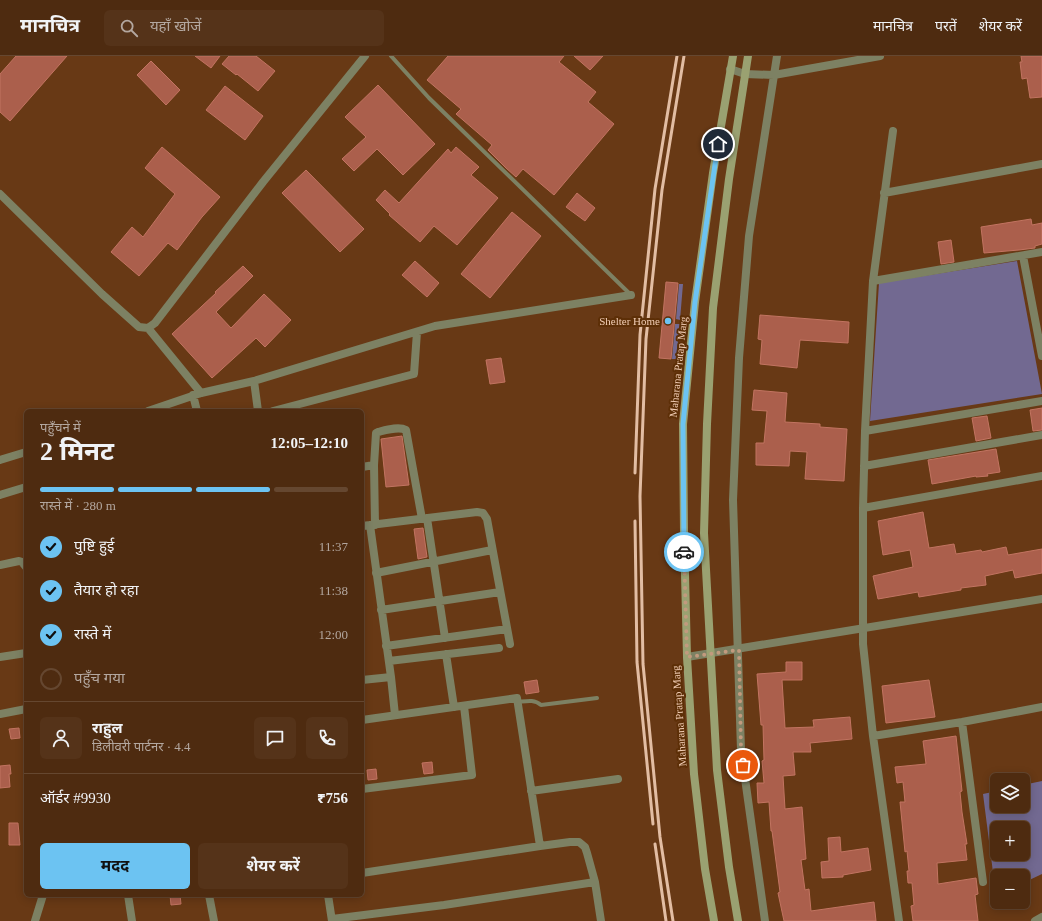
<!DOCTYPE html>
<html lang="hi">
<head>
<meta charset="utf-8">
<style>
  :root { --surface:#4e2b10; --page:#553319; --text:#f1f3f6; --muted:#b3a79f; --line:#654730; --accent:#6cc3f2 }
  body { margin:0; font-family:"Times New Roman","Noto Sans Devanagari",serif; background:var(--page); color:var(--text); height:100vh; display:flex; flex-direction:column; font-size:15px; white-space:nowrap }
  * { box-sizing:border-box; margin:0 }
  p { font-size:13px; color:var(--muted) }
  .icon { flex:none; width:22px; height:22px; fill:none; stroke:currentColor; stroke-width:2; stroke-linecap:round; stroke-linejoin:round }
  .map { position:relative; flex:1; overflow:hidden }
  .sheet { position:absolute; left:24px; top:353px; width:340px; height:488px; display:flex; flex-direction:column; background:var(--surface); border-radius:6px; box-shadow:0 2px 10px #0003,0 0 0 1px var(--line) }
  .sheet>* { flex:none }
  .tools { position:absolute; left:990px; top:717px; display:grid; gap:8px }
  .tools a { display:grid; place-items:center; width:40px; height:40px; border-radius:6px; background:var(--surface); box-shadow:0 2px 10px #0003,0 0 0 1px var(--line); font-size:20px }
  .pin { position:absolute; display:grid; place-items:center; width:34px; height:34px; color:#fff; margin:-17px; border:2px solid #fff; border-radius:50%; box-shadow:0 1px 4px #0007 }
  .courier { position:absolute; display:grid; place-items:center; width:40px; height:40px; margin:-20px; border:3px solid #6cc3f2; border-radius:50%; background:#fff; color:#222; box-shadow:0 1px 5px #0007 }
  .summary em { font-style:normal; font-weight:700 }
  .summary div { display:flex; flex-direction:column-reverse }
  .summary { display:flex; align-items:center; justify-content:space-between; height:68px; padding:0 16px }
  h1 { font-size:26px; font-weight:700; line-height:30px }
  .bar { display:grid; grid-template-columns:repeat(4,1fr); gap:6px 4px; align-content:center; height:48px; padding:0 16px }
  .bar i { height:5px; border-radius:3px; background:var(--line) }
  .bar .active { background:var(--accent) }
  .bar p { grid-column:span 4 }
  .line { display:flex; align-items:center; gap:10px; padding:0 16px; border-top:1px solid var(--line) }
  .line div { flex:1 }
  .round { display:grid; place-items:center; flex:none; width:42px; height:42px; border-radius:6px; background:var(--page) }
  ol { padding:0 16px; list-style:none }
  li { display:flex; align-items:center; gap:12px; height:44px }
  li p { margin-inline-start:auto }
  li .icon { padding:4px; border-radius:50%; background:var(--accent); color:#111; stroke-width:4 }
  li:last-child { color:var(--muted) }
  li i { width:22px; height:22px; border:2px solid var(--line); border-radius:50% }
  .cta { display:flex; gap:8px; margin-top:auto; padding:8px 16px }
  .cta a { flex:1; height:46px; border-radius:6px; background:var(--accent); color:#111; font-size:16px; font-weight:700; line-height:46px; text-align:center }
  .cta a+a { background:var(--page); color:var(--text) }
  header { display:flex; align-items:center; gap:24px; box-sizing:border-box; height:56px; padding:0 20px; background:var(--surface); border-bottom:1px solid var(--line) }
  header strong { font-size:19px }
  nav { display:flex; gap:22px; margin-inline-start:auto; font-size:14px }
  .search { width:280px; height:36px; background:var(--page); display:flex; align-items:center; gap:10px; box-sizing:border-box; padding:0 14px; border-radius:6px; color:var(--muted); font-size:15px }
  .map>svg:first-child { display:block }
</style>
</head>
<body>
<header>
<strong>मानचित्र</strong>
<div class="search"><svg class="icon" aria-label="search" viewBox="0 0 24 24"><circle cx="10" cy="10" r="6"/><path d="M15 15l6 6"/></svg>यहाँ खोजें</div>
<nav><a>मानचित्र</a><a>परतें</a><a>शेयर करें</a></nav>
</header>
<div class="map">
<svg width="1042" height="865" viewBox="0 0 1042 865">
  <rect width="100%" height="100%" fill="#683915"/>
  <path fill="#726991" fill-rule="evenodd" d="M1017 205 1042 338 870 365 879 227Z
    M679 228H683L680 264 676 263Z
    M675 268H680L676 303H672Z
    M1042 725V818L1023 827V820H997V839L996 840 983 738 997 735V750H1023V729ZM997 772H1023V798H997Z"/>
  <path fill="#ab5f4c" stroke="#c27461" d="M16 0H67L10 65 0 56V18Z
    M195 0H220L211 12Z
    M229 0H256L275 15 258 35 237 18 236 19 222 8Z
    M448 0H564L559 6 596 36 588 46 614 68 554 139 523 113 516 121 506 112 488 94 492 89 456 58 461 53 427 24Z
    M574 0H603L590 14Z
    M1021 0H1042V41L1030 42 1027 22 1022 23 1020 6H1022Z
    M151 5 180 34 166 49 137 19Z
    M378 29 435 88 403 119 377 93 354 115 342 103 366 81 345 61Z
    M225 30 263 60 245 84 206 54Z
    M162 91 220 141 202 161 177 194 168 187 139 220 111 196 132 171 143 181 175 138 145 112Z
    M456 91 479 111 471 119 498 142 457 189 434 170 420 186 389 159 390 158 376 144 385 134 399 147 448 93 451 97Z
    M306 114 364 173 340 196 282 137Z
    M577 137 595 152 585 165 566 151Z
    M512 156 541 180 490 242 461 218Z
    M1031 163 1032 169 1042 167V188L1035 190V192L1019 194 984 197 981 171Z
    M951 184 954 206 941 208 938 186Z
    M415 205 439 227 427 241 402 219Z
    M243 210 253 220 216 256 231 272 264 238 291 264 265 291 256 282 212 322 172 278 216 237 215 236Z
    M666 226 678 227 671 303 659 302Z
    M760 259 849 266 848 287 800 284 797 312 760 308 762 284 758 283Z
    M501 302 505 326 490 328 486 304Z
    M754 334 787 337 785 366 820 368V371L847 373 844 425 805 423 807 396 790 395 789 410 756 409V387H764L767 355 752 354Z
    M1042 352V374L1033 375 1030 354Z
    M987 360 991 382 976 385 972 362Z
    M402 380 409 429 386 431 381 383Z
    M996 393 1000 416 987 418 988 420 976 421V420L932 428 928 404Z
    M923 456 929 492 954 488 956 498 981 494 982 496 1006 491 1008 499 1042 493V517L1015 522 1013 514 985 520 986 529 961 532V534L919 541 918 536 878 543 873 520 913 511 910 494 883 499 878 465Z
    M423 472 427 501 418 503 414 473Z
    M786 606H802V624H782L785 672 814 671 813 664 850 661 852 683 810 687 811 696H793L795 719 783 720 785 753 802 751 806 803 801 804 805 834 809 833 811 855 874 846 876 865H784L778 837 780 836 772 775H771L769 746 758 747 757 727H764L762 705 764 704 763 669H761L757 618 786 616Z
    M537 624 539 636 526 638 524 626Z
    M929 624 935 661 886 667 882 630Z
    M19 672 20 682 11 683 9 673Z
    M956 680 962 735 960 736 962 756 967 788H965L967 804 937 807 938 828 976 822 978 838 975 839 978 865H913L911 850 914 849 912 827H908L907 815H909L907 795 905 796 900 746H905L903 726 897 727 895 711 926 708 923 685Z
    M432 706 433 717 424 718 422 707Z
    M10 709 11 718H9L10 731 0 732V710Z
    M376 713 377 723 368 724 367 714Z
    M9 767H18L20 789H9Z
    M840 781 841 796 868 792 871 814 843 819V821L822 822 821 806 829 805 828 782Z
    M170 839H180L181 848 171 849Z"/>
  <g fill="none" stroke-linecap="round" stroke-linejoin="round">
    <path stroke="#7d8163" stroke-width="4" d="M391 0 429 42 630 238
      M518 646C527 645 534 643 541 649L597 642"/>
    <path stroke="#7d8163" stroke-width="8" d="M730 13 745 18 774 19 880 0
      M893 75 873 225 865 375 863 452V588L873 680 899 865
      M884 137 1042 108
      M1023 200 1042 300
      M873 225 1042 196
      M254 325 258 355
      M193 339 197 355
      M148 355 201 337 254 325 435 270 631 239
      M273 355 414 318 417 276
      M865 375 1042 345
      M0 404 26 396
      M374 409 376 377 378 376C386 374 399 370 406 374L422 463
      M864 410 1042 379
      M362 411 374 409 375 469
      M0 439 26 431
      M863 452 1042 420
      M427 462 445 582
      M370 469 391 621 395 659
      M362 470 477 456 483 457 487 463 510 588
      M0 509 19 505 22 506 26 511
      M376 517 492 494
      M381 554 500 536
      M386 590 507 573
      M446 598 454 651
      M0 601 26 597
      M389 605 499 592
      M362 624 391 621
      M0 658 26 653
      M362 664 517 642 540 790
      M962 666 983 826
      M873 680 962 666 1042 651
      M362 733 472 719 464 650
      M531 735 618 723
      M362 817 540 790 570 786H579L585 791 587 797 595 826 601 865
      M128 839 132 865
      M209 839 214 865
      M328 839 332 865
      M332 863 444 849 595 826
      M35 865 43 839
      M765 865 741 694 733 444 739 302 749 180 777 0
      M1035 865 1042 861"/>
    <path stroke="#7d8163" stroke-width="8" d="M0 138 102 238 139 271 148 272 155 267 263 126 365 0
      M148 272 201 337
      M687 601 1042 543"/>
    <path stroke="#9aa171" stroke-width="8" d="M714 865 705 813 694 718 687 601 684 476 683 368 695 246 713 117 733 0
      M738 865 729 811 717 714 704 477 707 368 713 252 729 123 748 0"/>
    <path stroke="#e2bda3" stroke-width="3" d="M635 417 640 279 655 133 677 0
      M635 465 637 606 653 768
      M655 788 666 865
      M673 865 660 781 643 608 640 440 646 283 662 134 684 0"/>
  </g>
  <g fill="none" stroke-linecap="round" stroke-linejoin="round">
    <path stroke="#c29a7e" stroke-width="4" stroke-dasharray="0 7.2" d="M684 496 687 601 739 594 741 694 743 709"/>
    <path stroke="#6cc3f2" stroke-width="5" d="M684 496 683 368 695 246 718 88"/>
  </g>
  <circle fill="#6cc3f2" stroke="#5d2f07" stroke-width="1.5" cx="668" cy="265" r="4"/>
  <g text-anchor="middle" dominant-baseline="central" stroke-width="4" stroke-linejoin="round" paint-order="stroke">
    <g font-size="11" fill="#f3cfb7" stroke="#5d2f07" text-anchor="end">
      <text x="660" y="265">Shelter Home</text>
    </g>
    <g font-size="11" fill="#f3cfb7" stroke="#5d2f07">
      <text transform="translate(678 311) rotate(-84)">Maharana Pratap Marg</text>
      <text transform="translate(679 660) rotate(-94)">Maharana Pratap Marg</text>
    </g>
  </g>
</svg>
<div class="tools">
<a><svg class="icon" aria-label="layers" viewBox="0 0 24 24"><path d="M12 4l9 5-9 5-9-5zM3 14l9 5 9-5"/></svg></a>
<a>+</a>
<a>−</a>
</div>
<div class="pin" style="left:743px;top:709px;background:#ea580c"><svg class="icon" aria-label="bag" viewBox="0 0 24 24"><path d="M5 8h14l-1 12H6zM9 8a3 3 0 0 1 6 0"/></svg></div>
<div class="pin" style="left:718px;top:88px;background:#1f2937"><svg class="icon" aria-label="home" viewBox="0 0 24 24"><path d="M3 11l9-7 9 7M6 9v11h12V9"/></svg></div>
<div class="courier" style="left:684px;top:496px"><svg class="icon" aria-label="car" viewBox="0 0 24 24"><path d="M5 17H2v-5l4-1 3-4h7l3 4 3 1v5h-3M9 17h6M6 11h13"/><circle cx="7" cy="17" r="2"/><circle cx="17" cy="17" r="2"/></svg></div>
<section class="sheet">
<div class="summary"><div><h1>2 मिनट</h1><p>पहुँचने में</p></div><em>12:05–12:10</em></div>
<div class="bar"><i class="active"></i><i class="active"></i><i class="active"></i><i></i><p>रास्ते में · 280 m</p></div>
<ol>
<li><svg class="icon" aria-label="check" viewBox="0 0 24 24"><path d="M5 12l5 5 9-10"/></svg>पुष्टि हुई<p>11:37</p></li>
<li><svg class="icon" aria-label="check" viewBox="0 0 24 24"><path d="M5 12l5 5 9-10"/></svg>तैयार हो रहा<p>11:38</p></li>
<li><svg class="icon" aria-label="check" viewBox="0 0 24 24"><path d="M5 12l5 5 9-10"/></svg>रास्ते में<p>12:00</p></li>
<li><i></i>पहुँच गया</li>
</ol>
<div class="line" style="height:72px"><a class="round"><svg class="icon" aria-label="person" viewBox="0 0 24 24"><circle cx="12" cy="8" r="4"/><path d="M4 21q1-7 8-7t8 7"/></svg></a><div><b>राहुल</b><p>डिलीवरी पार्टनर · 4.4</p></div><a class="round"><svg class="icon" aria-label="chat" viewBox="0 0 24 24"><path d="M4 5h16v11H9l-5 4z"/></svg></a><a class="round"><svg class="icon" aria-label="phone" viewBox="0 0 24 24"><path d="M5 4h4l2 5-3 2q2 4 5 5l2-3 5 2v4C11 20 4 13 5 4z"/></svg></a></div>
<div class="line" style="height:52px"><div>ऑर्डर #9930</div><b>₹756</b></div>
<div class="cta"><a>मदद</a><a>शेयर करें</a></div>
</section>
</div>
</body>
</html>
